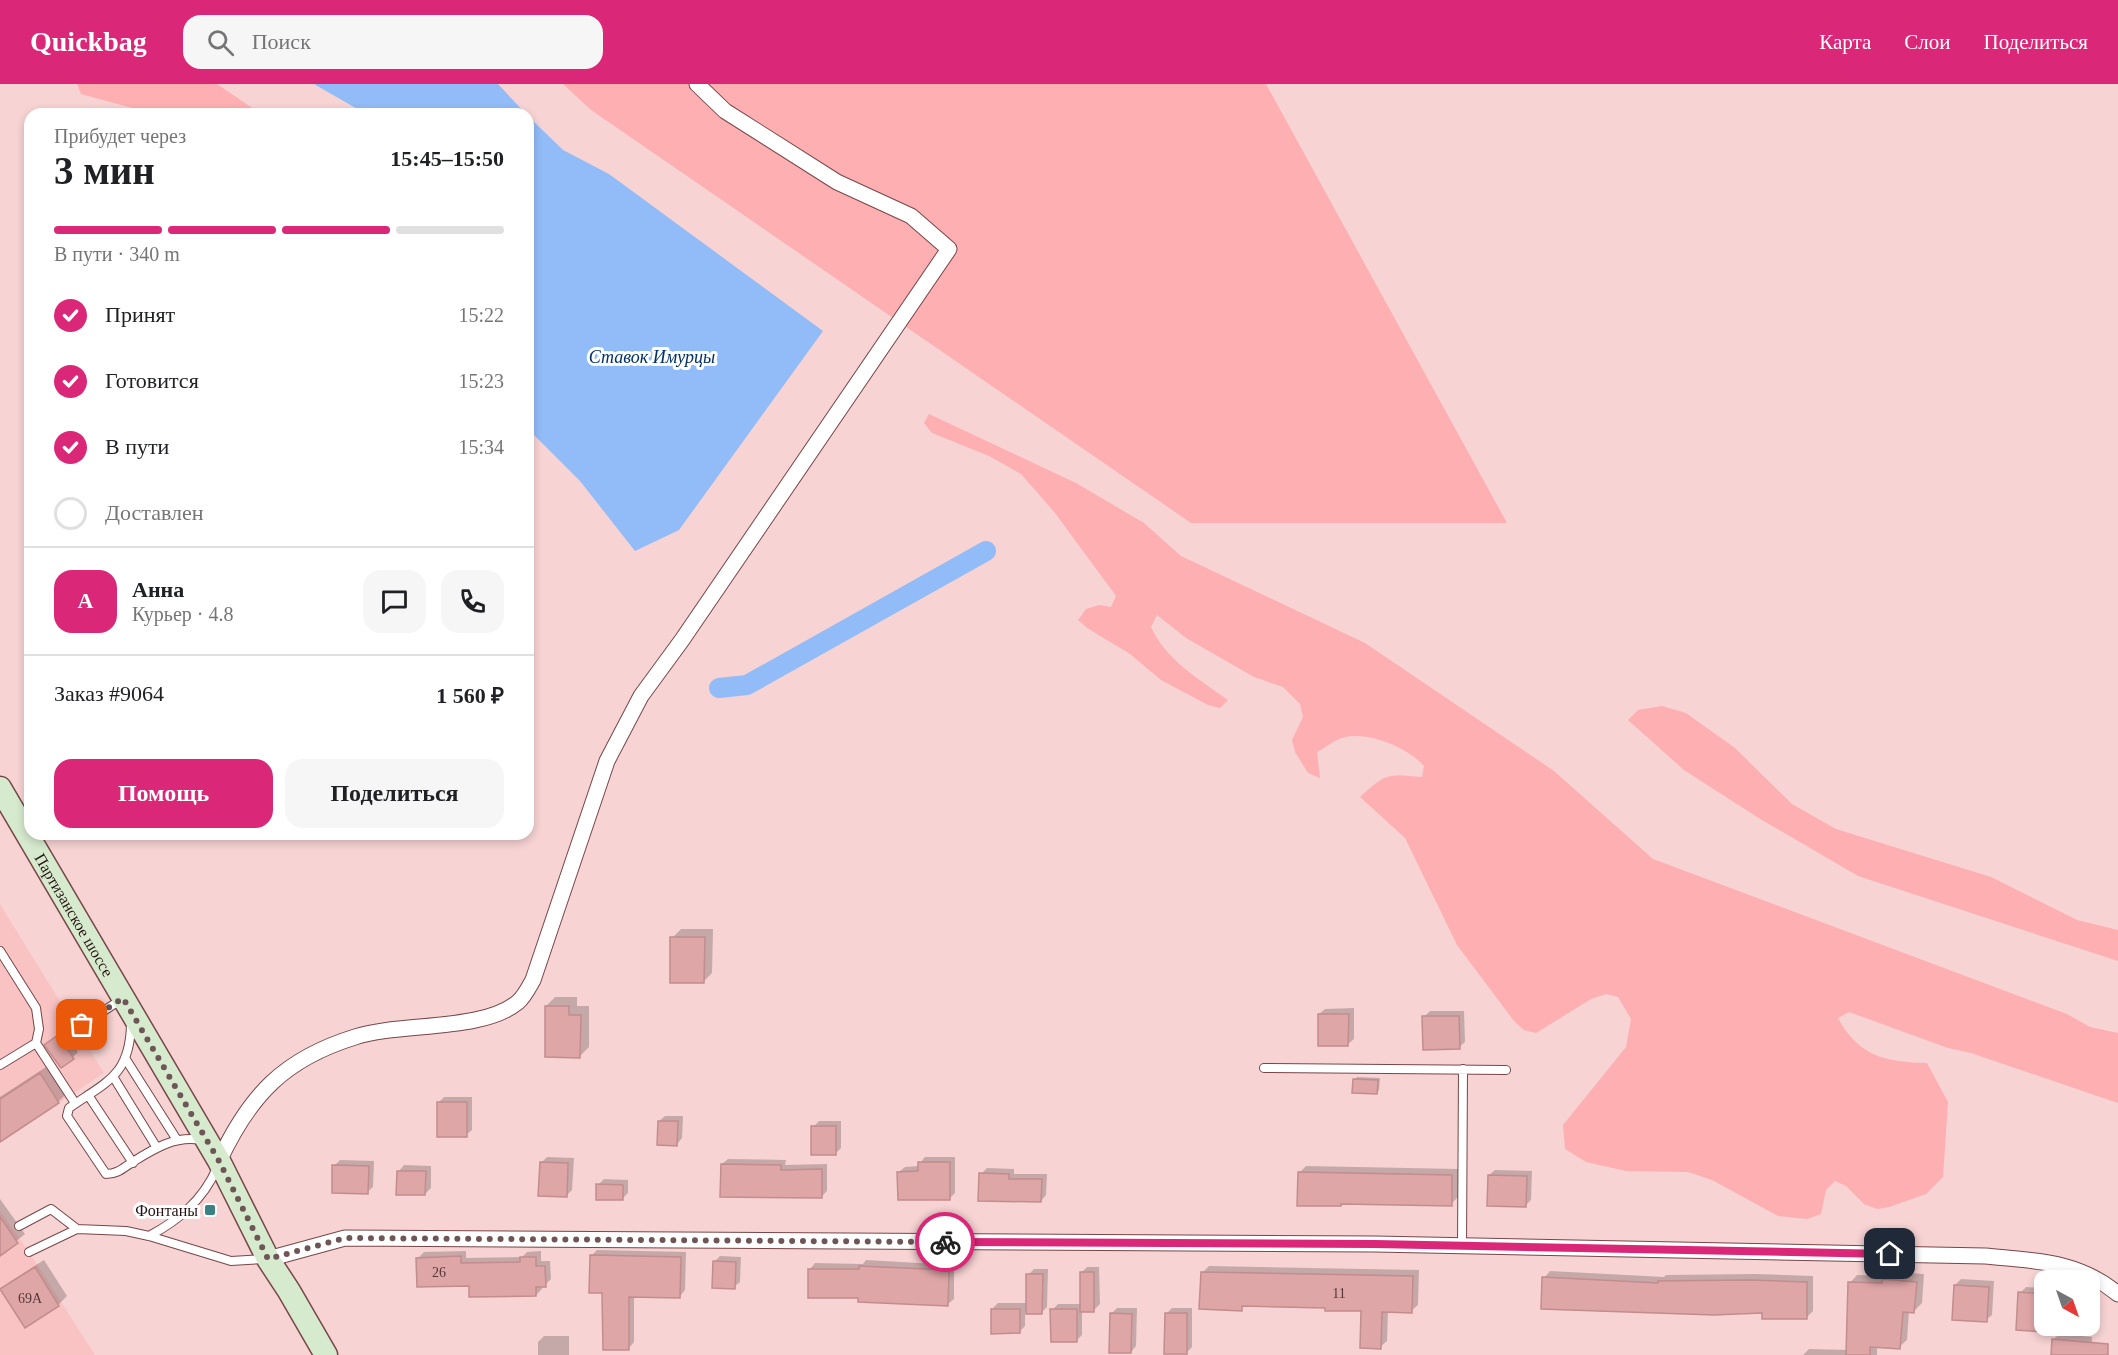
<!DOCTYPE html>
<html lang="ru">
<head>
<meta charset="utf-8">
<style>
  :root { --surface:#fff; --page:#f6f6f6; --text:#202124; --muted:#757577; --line:#e0e0e0; --accent:#db2777 }
  body { margin:0; font-family:"Times New Roman",serif; background:var(--page); color:var(--text); height:100vh; display:flex; flex-direction:column; font-size:22px; white-space:nowrap }
  * { box-sizing:border-box; margin:0 }
  p { font-size:20px; color:var(--muted) }
  .icon { flex:none; width:33px; height:33px; fill:none; stroke:currentColor; stroke-width:2; stroke-linecap:round; stroke-linejoin:round }
  .map { position:relative; flex:1; overflow:hidden }
  .details { position:absolute; left:24px; top:24px; width:510px; height:732px; display:flex; flex-direction:column; background:var(--surface); border-radius:18px; box-shadow:0 3px 9px #0003 }
  .details>* { flex:none }
  .needle { width:39px; rotate:140deg }
  .tools { position:absolute; left:2034px; top:1186px; display:grid; gap:12px }
  .tools a { display:grid; place-items:center; width:66px; height:66px; border-radius:12px; background:var(--surface); box-shadow:0 3px 9px #0003; font-size:30px }
  .pin { position:absolute; display:grid; place-items:center; width:51px; height:51px; color:#fff; margin:-26px; border-radius:12px; box-shadow:0 3px 9px #0006 }
  .courier { position:absolute; display:grid; place-items:center; width:60px; height:60px; margin:-30px; border:4px solid #db2777; border-radius:50%; background:#fff; color:#222; box-shadow:0 2px 8px #0007 }
  .summary em { font-style:normal; font-weight:600 }
  .summary div { display:flex; flex-direction:column-reverse }
  .summary { display:flex; align-items:center; justify-content:space-between; height:102px; padding:0 30px }
  h1 { font-size:39px; font-weight:600; line-height:45px }
  .bar { display:grid; grid-template-columns:repeat(4,1fr); gap:9px 6px; align-content:center; height:72px; padding:0 30px }
  .bar i { height:8px; border-radius:4px; background:var(--line) }
  .bar .selected { background:var(--accent) }
  .bar p { grid-column:span 4 }
  .line { display:flex; align-items:center; gap:15px; padding:0 30px; border-top:2px solid var(--line) }
  .line div { flex:1 }
  .round { display:grid; place-items:center; flex:none; width:63px; height:63px; border-radius:18px; background:var(--page) }
  ol { padding:0 30px; list-style:none }
  li { display:flex; align-items:center; gap:18px; height:66px }
  li p { margin-inline-start:auto }
  li .icon { padding:6px; border-radius:50%; background:var(--accent); color:#fff; stroke-width:4 }
  li:last-child { color:var(--muted) }
  li i { width:33px; height:33px; border:3px solid var(--line); border-radius:50% }
  .primary-button { display:flex; gap:12px; margin-top:auto; padding:12px 30px }
  .primary-button a { flex:1; height:69px; border-radius:18px; background:var(--accent); color:#fff; font-size:24px; font-weight:600; line-height:69px; text-align:center }
  .primary-button a+a { background:var(--page); color:var(--text) }
  header { display:flex; align-items:center; gap:36px; box-sizing:border-box; height:84px; padding:0 30px; background:var(--accent); color:#fff }
  header strong { font-size:28px }
  nav { display:flex; gap:33px; margin-inline-start:auto; font-size:21px }
  .search { width:420px; height:54px; background:var(--page); display:flex; align-items:center; gap:15px; box-sizing:border-box; padding:0 21px; border-radius:18px; color:var(--muted); font-size:22px }
  .map>svg:first-child { display:block }
</style>
</head>
<body>
<header>
<strong>Quickbag</strong>
<div class="search"><svg class="icon" aria-label="search" viewBox="0 0 24 24"><circle cx="10" cy="10" r="6"/><path d="M15 15l6 6"/></svg>Поиск</div>
<nav><a>Карта</a><a>Слои</a><a>Поделиться</a></nav>
</header>
<div class="map">
<svg width="2118" height="1271" viewBox="0 0 2118 1271">
  <rect width="100%" height="100%" fill="#f7d3d3"/>
  <path fill="#f9c3c4" d="M0 820 104 989 0 1058Z
    M0 1127 29 1168 95 1271H0Z"/>
  <path fill="#feafb2" d="M77 0H217L261 30H154L81 10Z
    M563 0H1266L1507 439H1191L591 26Z
    M929 330 1076 399 1144 439 1181 472 1365 559 1554 687 1653 775 2067 930 2090 943 2118 949V1019L1971 969 1948 964 1849 928 1838 934C1859 973 1886 978 1927 979L1948 1018 1943 1093 1926 1110 1889 1123 1877 1125 1864 1120 1846 1102 1835 1097 1826 1106 1821 1130 1807 1135 1778 1132 1712 1096 1688 1088 1626 1087 1586 1078 1565 1065 1563 1041 1626 963 1631 935 1618 913 1606 910 1591 915 1536 949 1524 946 1514 937 1457 861 1405 754 1360 713C1386 689 1387 690 1422 693L1424 682C1409 664 1366 646 1342 654 1334 656 1325 664 1317 668L1320 694 1308 689 1295 668 1292 656 1303 633 1300 620 1283 603 1254 593 1186 554 1157 531 1151 543C1166 576 1200 596 1228 616L1220 624 1208 621 1161 596 1130 570 1087 544 1078 536 1086 525 1099 521 1111 523 1116 512 1055 429 1021 390 989 372 932 349 924 339Z
    M1662 622 1686 629 1735 664 1792 720 1836 745 1991 793 2077 836 2118 846V877L1858 792 1757 733 1684 686 1628 636 1638 626Z"/>
  <path fill="#92bcf7" d="M314 0H498L526 30H366Z
    M528 32 563 66 609 90 823 247 679 446 635 467 580 397 528 345Z"/>
  <path fill="#0003" d="M681 845H713L712 889 703 898 672 854Z
    M555 913H577V922H589V963L580 972 546 922Z
    M1354 924V955L1348 960 1319 930 1325 925Z
    M1430 927H1464L1465 958 1459 963 1424 933Z
    M64 947 78 968 73 973 52 955Z
    M49 981 67 1009 58 1018 0 1056V1013Z
    M1357 993 1380 994 1379 1006 1377 1009 1354 996Z
    M444 1013H472V1046L466 1051 438 1019Z
    M665 1032H683L682 1054 677 1060 659 1037Z
    M819 1037H841V1064L835 1070 813 1043Z
    M547 1073 574 1074 572 1106 566 1112 541 1079Z
    M925 1073H955V1109L949 1115 899 1088 905 1083 919 1082 920 1079Z
    M728 1075 786 1076 785 1081 827 1080V1107L822 1112 722 1080Z
    M340 1076 374 1077 373 1103 367 1108 334 1082Z
    M404 1081 431 1082V1104L425 1110 399 1087Z
    M1306 1082 1459 1085 1458 1113 1451 1120 1342 1119 1299 1089Z
    M987 1084 1014 1085V1090H1047L1046 1111 1041 1117 981 1090Z
    M1495 1086 1532 1087 1531 1116 1525 1122 1489 1091Z
    M604 1095 628 1096V1109L622 1115 598 1101Z
    M0 1115 25 1150 0 1170Z
    M597 1166 686 1168 685 1206 680 1212 634 1211V1258L629 1264 604 1207 591 1172Z
    M466 1167V1174L522 1173 527 1168 541 1167V1177H550L551 1195 545 1201H541L542 1205 536 1211 471 1200 418 1174 424 1168Z
    M720 1172 741 1173 740 1198 734 1203 714 1178Z
    M44 1176 67 1212 58 1221 2 1205 11 1197Z
    M866 1176 954 1181V1215L948 1220 860 1213 810 1185 815 1179 863 1180Z
    M1209 1182 1419 1186 1418 1221 1411 1227H1388L1387 1257 1380 1263 1363 1226 1327 1222 1246 1220 1241 1225 1202 1189Z
    M1087 1183H1099L1100 1220 1094 1226H1082V1251L1076 1257 1052 1226 1058 1220H1081V1189Z
    M1034 1185H1048L1047 1223 1042 1228H1025V1242L1019 1248 992 1225 998 1219H1027L1028 1191Z
    M1550 1187 1664 1193 1666 1191 1756 1190 1813 1192V1227L1806 1234 1544 1194Z
    M1891 1188 1924 1190 1922 1219 1914 1227H1909L1907 1256 1899 1263 1877 1262V1271H1803L1809 1265 1848 1266 1850 1199 1857 1191 1888 1192Z
    M1961 1195 1994 1197 1992 1231 1986 1236 1955 1201Z
    M2026 1203 2044 1204V1242H2055L2050 1247 2017 1245 2020 1209Z
    M1117 1224H1137L1136 1262 1131 1268 1111 1230Z
    M1172 1224H1192V1263L1186 1269 1166 1230Z
    M2059 1250 2092 1253 2091 1271H2052L2053 1256Z
    M544 1252H569V1271H538V1258Z"/>
  <g fill="none" stroke-linecap="round" stroke-linejoin="round">
    <path stroke="#92bcf7" stroke-width="20" d="M719 604 747 601 986 467"/>
  </g>
  <path fill="#dfa6a7" stroke="#c38c8d" stroke-width="1.5" d="M670 853H705L704 899H670Z
    M545 922H569V931H581L580 974 545 973Z
    M1318 930H1349L1348 962H1318Z
    M1422 932H1459L1460 965 1423 966Z
    M58 951 74 975 61 984 44 961Z
    M40 989 59 1019 0 1058V1015Z
    M1353 995 1378 996 1377 1010 1352 1009Z
    M437 1018H467V1053H437Z
    M658 1037H678L677 1062 657 1061Z
    M811 1042H836V1071H811Z
    M540 1078 568 1079 567 1113 538 1112Z
    M918 1078H950V1116H898L897 1088 918 1087Z
    M721 1080 781 1081V1086L822 1085V1114L720 1113Z
    M332 1081 369 1082 368 1110 332 1109Z
    M397 1087H426L425 1111H396Z
    M1298 1088 1452 1091V1122L1341 1120V1122H1297Z
    M979 1089 1009 1090V1095H1042L1041 1118 978 1117Z
    M1488 1091 1527 1092 1526 1123 1487 1122Z
    M596 1100 623 1101V1116H596Z
    M0 1133 18 1159 0 1172Z
    M590 1171 681 1173 680 1214 629 1213V1266H603L602 1209H589Z
    M461 1172V1179L520 1178V1173H536V1182H545L546 1203H536V1212L469 1213V1202L417 1203 416 1174Z
    M713 1177 736 1178 735 1205 712 1204Z
    M859 1182 949 1186 948 1222 858 1218V1214H808V1185H859Z
    M35 1183 59 1222 25 1244 0 1205Z
    M1080 1188H1094V1228H1080Z
    M1201 1188 1413 1192 1412 1229 1382 1228 1381 1265 1360 1264 1361 1227H1325V1224L1242 1222V1227L1199 1225Z
    M1026 1190H1043L1042 1230H1026Z
    M1542 1193 1658 1199V1197L1749 1196 1807 1198V1235H1762V1229L1714 1231 1541 1225Z
    M1882 1195 1917 1198 1914 1229 1903 1228 1900 1265 1870 1263V1271H1846L1848 1198 1882 1199Z
    M1954 1201 1989 1203 1987 1238 1952 1236Z
    M2018 1208 2044 1210V1248L2016 1246Z
    M991 1225H1020V1249L991 1250Z
    M1050 1225H1077V1258H1051Z
    M1110 1229 1132 1230 1131 1269H1109Z
    M1165 1229H1187V1270H1164Z
    M2052 1255 2108 1260V1271H2051Z"/>
  <g fill="none" stroke-linecap="round" stroke-linejoin="round">
    <defs>
      <path id="service" d="M0 867 36 924 39 945 36 959 0 981
        M131 940C130 992 106 998 69 1024L67 1032 106 1090C117 1090 122 1085 131 1079 152 1066 174 1051 201 1056
        M82 941 122 915
        M36 959 75 1019
        M125 974 177 1056
        M1264 984 1506 986
        M114 994 157 1064
        M88 1011 133 1079
        M19 1142 51 1125 77 1145
        M149 1152C179 1136 203 1116 217 1084
        M1462 1163 1463 985
        M29 1168 77 1145 126 1147 149 1152 231 1177 263 1175"/>
      <path id="minor" d="M219 1077C250 1011 284 975 355 953 400 938 482 948 518 918 524 913 529 903 533 896L607 677 641 612 682 556 949 165 911 132 837 98 725 27 697 0
        M268 1175 345 1154 1375 1160 1985 1172C2035 1177 2077 1176 2118 1210"/>
      <g id="secondary">
        <path id="s1" d="M0 704 219 1077 268 1175 289 1207 326 1271"/>
      </g>
    </defs>
    <use href="#service" stroke="#774648" stroke-width="10"/>
    <use href="#minor" stroke="#774648" stroke-width="17"/>
    <use href="#secondary" stroke="#774648" stroke-width="25"/>
    <use href="#service" stroke="#fff" stroke-width="8"/>
    <use href="#minor" stroke="#fff" stroke-width="15"/>
    <use href="#secondary" stroke="#d6eace" stroke-width="22"/>
  </g>
  <g fill="none" stroke-linecap="round" stroke-linejoin="round">
    <path stroke="#6e5556" stroke-width="6" stroke-dasharray="0 10.8" d="M82 941 123 914 219 1077 268 1175 345 1154 945 1158"/>
    <path stroke="#db2777" stroke-width="8" d="M945 1158 1375 1160 1890 1170"/>
  </g>
  <rect fill="#398183" stroke="#fefefe" stroke-width="2" x="204" y="1120" width="12" height="12" rx="3"/>
  <g text-anchor="middle" dominant-baseline="central" stroke-width="6" stroke-linejoin="round" paint-order="stroke">
    <g font-size="14" fill="#543637">
      <text x="439" y="1188">26</text>
      <text x="1339" y="1209">11</text>
      <text x="30" y="1214">69А</text>
    </g>
    <g font-size="16" fill="#251112" stroke="#fefefe">
      <text stroke="none"><textPath href="#s1" startOffset="147">Партизанское шоссе</textPath></text>
    </g>
    <g font-size="16" fill="#251112" stroke="#fefefe" text-anchor="end">
      <text x="198" y="1126">Фонтаны</text>
    </g>
    <g font-size="18" font-style="italic" fill="#00306b" stroke="#fefefe">
      <text x="652" y="273">Ставок Имурцы</text>
    </g>
  </g>
</svg>
<div class="tools">
<a><svg class="needle" viewBox="-14 -14 28 28"><path d="M0-13l5 13h-10z" fill="#e53935"/><path d="M0 13l5-13h-10z" fill="#757577"/></svg></a>
</div>
<div class="pin" style="left:82px;top:941px;background:#ea580c"><svg class="icon" aria-label="bag" viewBox="0 0 24 24"><path d="M5 8h14l-1 12H6zM9 8a3 3 0 0 1 6 0"/></svg></div>
<div class="pin" style="left:1890px;top:1170px;background:#1f2937"><svg class="icon" aria-label="home" viewBox="0 0 24 24"><path d="M3 11l9-7 9 7M6 9v11h12V9"/></svg></div>
<div class="courier" style="left:945px;top:1158px"><svg class="icon" aria-label="bike" viewBox="0 0 24 24"><circle cx="6" cy="16" r="4"/><circle cx="18" cy="16" r="4"/><path d="M6 16l4-8h5l3 8M10 8l3 8H6M13 5h3"/></svg></div>
<section class="details">
<div class="summary"><div><h1>3 мин</h1><p>Прибудет через</p></div><em>15:45–15:50</em></div>
<div class="bar"><i class="selected"></i><i class="selected"></i><i class="selected"></i><i></i><p>В пути · 340 m</p></div>
<ol>
<li><svg class="icon" aria-label="check" viewBox="0 0 24 24"><path d="M5 12l5 5 9-10"/></svg>Принят<p>15:22</p></li>
<li><svg class="icon" aria-label="check" viewBox="0 0 24 24"><path d="M5 12l5 5 9-10"/></svg>Готовится<p>15:23</p></li>
<li><svg class="icon" aria-label="check" viewBox="0 0 24 24"><path d="M5 12l5 5 9-10"/></svg>В пути<p>15:34</p></li>
<li><i></i>Доставлен</li>
</ol>
<div class="line" style="height:108px"><b class="round" style="background:var(--accent);color:#fff">А</b><div><b>Анна</b><p>Курьер · 4.8</p></div><a class="round"><svg class="icon" aria-label="chat" viewBox="0 0 24 24"><path d="M4 5h16v11H9l-5 4z"/></svg></a><a class="round"><svg class="icon" aria-label="phone" viewBox="0 0 24 24"><path d="M5 4h4l2 5-3 2q2 4 5 5l2-3 5 2v4C11 20 4 13 5 4z"/></svg></a></div>
<div class="line" style="height:78px"><div>Заказ #9064</div><b>1 560 ₽</b></div>
<div class="primary-button"><a>Помощь</a><a>Поделиться</a></div>
</section>
</div>
</body>
</html>
